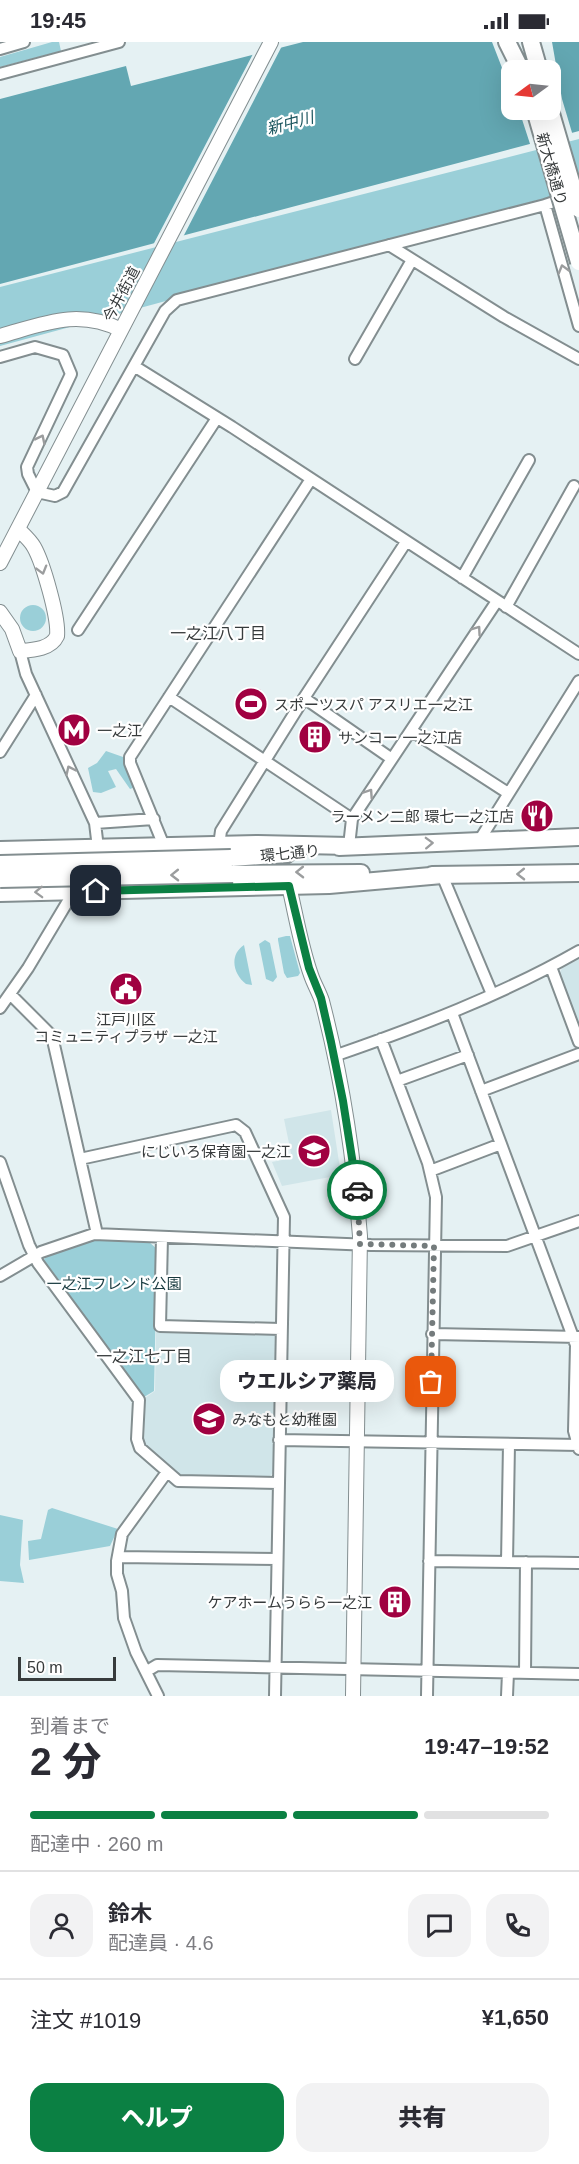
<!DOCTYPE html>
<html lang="ja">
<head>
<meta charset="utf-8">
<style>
  :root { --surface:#fff; --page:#f2f2f3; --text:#2b2b33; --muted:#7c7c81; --line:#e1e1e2; --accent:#0b8043 }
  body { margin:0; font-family:Arial,"Noto Sans JP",sans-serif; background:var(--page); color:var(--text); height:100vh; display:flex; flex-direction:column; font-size:22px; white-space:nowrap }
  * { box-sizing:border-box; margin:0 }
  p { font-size:20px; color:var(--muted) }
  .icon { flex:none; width:33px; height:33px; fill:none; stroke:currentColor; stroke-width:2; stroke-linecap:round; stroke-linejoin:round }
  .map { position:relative; height:1654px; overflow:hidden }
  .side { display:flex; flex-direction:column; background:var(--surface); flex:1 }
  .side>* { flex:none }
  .needle { width:39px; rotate:255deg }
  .tools { position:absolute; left:501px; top:18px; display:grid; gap:12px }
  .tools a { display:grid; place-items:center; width:60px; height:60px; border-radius:12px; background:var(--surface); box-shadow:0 6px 24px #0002; font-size:30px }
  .scale { position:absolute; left:18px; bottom:15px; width:98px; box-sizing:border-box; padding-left:6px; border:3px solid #373b3c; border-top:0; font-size:16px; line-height:21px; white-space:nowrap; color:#373b3c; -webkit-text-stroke:4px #fff; paint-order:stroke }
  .pin { position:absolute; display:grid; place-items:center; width:51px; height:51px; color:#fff; margin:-26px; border-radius:12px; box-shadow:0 3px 9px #0006 }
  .courier { position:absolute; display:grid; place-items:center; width:60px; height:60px; margin:-30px; border:4px solid #0b8043; border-radius:50%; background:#fff; color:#222; box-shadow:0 2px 8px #0007 }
  .bubble { position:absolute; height:42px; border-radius:18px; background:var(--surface); box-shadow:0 6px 24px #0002; font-size:20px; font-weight:800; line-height:42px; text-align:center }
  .headline em { font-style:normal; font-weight:800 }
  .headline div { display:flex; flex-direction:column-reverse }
  .headline { display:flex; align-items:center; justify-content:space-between; height:102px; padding:0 30px }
  h1 { font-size:39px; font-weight:800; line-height:45px }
  .bar { display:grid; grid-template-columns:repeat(4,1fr); gap:9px 6px; align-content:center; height:72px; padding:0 30px }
  .bar i { height:8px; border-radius:4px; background:var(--line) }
  .bar .active { background:var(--accent) }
  .bar p { grid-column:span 4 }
  .line { display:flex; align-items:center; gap:15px; padding:0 30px; border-top:2px solid var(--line) }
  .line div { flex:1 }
  .round { display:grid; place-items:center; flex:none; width:63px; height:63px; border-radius:18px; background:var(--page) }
  .action { display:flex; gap:12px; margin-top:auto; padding:12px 30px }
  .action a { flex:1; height:69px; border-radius:18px; background:var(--accent); color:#fff; font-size:24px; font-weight:800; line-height:69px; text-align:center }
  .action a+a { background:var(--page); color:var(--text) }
  .status { display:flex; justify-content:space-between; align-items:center; height:42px; padding:0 30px; background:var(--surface); direction:ltr }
  .status svg { height:16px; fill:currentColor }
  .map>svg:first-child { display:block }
</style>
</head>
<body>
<div class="status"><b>19:45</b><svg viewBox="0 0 49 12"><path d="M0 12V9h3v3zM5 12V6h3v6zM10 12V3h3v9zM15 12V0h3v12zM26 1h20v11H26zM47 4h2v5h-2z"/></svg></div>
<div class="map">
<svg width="579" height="1654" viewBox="0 0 579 1654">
  <rect width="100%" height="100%" fill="#e5f1f3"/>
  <path fill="#d0e5e9" d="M579 916V986L559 933 562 926Z
    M331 1068 341 1133 282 1144 272 1120 292 1116 284 1077Z
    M156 1290 273 1291 275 1294 273 1431 269 1435 180 1434 144 1401 145 1356 155 1349Z"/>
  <path fill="#9acfd8" d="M52 0H59L61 9 0 25V15Z
    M579 97V147L0 304V245Z
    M20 576a13 13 0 1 1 26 0a13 13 0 1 1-26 0Z
    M106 709 123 715 138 744 130 747 116 727 108 729 116 745 101 751 93 750 88 726 97 721Z
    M286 894H290L300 931 298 934 287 936 284 931 278 898V896Z
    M265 898 270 901 277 935 273 940 266 937 259 902Z
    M244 903 252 943 246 942C233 932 229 913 244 903Z
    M95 1197 149 1200 157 1207 154 1349 144 1355 44 1218 46 1213Z
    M52 1466 118 1487 110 1504 29 1518 28 1499 41 1497 48 1468Z
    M0 1473 23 1478 20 1523 24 1541 0 1539Z"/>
  <path fill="#63a7b2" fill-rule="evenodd" d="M303 0H579V89L0 242V57L126 24 131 44ZM512 28H550V68H512Z"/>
  <path fill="#e5f1f3" d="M492 0H552L562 57 573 94 531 105 519 68H550V28H512L511 49Z
    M283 2 182 197 152 205 254 10Z"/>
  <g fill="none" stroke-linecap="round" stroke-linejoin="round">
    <defs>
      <path id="minor" d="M0 7 24 0
        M0 32 119 0
        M551 161 545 163 579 284
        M389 203 504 275 579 317
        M0 315 35 305 63 313 71 332 27 425 28 432 37 450 55 454 63 450 134 324 232 385 579 612
        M355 317 412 218
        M134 324 165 269 177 258 545 163
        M462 536 529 418
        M506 565 574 444
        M78 588 217 376
        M20 609 26 632 95 781 98 806
        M169 655 352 777
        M304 656 392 717
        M412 689 508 751
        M0 710 36 653
        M95 781 154 777
        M479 799 579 639
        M219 803 221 789 304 656 406 500
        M164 804 130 721V715L311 437
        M349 804 352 777 497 559
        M442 833 492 952
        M551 925 579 1000
        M10 952 52 994 97 1192
        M0 966 28 926 74 849
        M452 971 576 1303 574 1389 579 1407
        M381 997 428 1121 436 1155 427 1654
        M334 1014C418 985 502 953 579 909
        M397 1039 468 1013
        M481 1049 579 1012
        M80 1117 236 1083 245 1090 284 1175 275 1654
        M0 1120 29 1203 38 1221 139 1358 137 1397 140 1406 178 1439 278 1441
        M430 1129 501 1102
        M162 1195 160 1284 281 1287
        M0 1234 41 1210 94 1192 371 1203 507 1204 579 1179
        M432 1292 579 1295
        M279 1398 579 1403
        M118 1515 277 1517
        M429 1519 579 1521
        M507 1520 509 1402
        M147 1629 157 1623 579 1632
        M525 1631 526 1520
        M158 1654 136 1610 124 1576 122 1549 117 1532V1519L122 1492 167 1430
        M507 1654 508 1631"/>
      <path id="tertiary" d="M0 294C43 282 78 266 121 288
        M0 521 271 0
        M0 570 12 587 20 609C33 608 51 607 57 594 59 576 43 521 34 505 30 498 24 493 18 487
        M289 844C296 874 301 905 311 933 314 942 319 950 322 959 342 1036 354 1115 360 1194L353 1654"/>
      <path id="primary" d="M507 0 521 28
        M531 0 539 28
        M339 805 579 795
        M0 808 258 802 349 804
        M231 816 287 812
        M233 832 361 831
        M432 833 579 831
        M0 851 329 843 442 833"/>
    </defs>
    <use href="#minor" stroke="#838e90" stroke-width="14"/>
    <use href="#tertiary" stroke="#838e90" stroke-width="16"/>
    <use href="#primary" stroke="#838e90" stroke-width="20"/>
    <use href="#minor" stroke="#fff" stroke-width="10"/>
    <use href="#tertiary" stroke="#fff" stroke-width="14"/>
    <use href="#primary" stroke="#fff" stroke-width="16"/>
    <defs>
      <path id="primary-bridge" d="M535 68 579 220
        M550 68 579 167
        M0 822 231 816
        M0 837 233 832"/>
    </defs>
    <use href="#primary-bridge" stroke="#838e90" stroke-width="20" stroke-linecap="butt"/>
    <use href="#primary-bridge" stroke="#fff" stroke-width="16"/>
  </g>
  <defs><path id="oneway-chevron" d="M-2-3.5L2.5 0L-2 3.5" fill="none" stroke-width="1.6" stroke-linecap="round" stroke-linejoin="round" transform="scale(1.5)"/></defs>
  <g stroke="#9b9d9e">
    <use href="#oneway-chevron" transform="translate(563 227) rotate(-106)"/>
    <use href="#oneway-chevron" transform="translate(41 397) rotate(-64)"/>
    <use href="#oneway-chevron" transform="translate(42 528) rotate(74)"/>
    <use href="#oneway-chevron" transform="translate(477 588) rotate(-55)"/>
    <use href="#oneway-chevron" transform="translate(70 728) rotate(-115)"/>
    <use href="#oneway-chevron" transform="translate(369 751) rotate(-56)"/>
    <use href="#oneway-chevron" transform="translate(429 801) rotate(-2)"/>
    <use href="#oneway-chevron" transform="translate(300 830) rotate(179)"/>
    <use href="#oneway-chevron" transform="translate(521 832) rotate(179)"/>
    <use href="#oneway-chevron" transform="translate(175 833) rotate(179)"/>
    <use href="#oneway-chevron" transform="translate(39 850) rotate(178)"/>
  </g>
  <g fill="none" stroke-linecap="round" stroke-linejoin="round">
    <path stroke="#747b7c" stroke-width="6" stroke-dasharray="0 10.8" d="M357 1148 360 1202 434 1204 431 1340"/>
    <path stroke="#0b8043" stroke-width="8" d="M96 849 289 844 309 926 321 956 331 1000 343 1059 357 1148"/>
  </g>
  <defs>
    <symbol id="stadium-disc" viewBox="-11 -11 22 22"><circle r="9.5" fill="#a00141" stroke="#fff"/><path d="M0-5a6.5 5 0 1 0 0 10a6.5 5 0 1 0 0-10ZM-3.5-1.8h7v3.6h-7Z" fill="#fff"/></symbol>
    <symbol id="metro-disc" viewBox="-11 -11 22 22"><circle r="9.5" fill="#a00141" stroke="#fff"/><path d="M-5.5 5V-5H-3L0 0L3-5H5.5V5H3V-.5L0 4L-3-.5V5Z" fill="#fff"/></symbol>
    <symbol id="building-disc" viewBox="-11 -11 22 22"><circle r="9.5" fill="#a00141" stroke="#fff"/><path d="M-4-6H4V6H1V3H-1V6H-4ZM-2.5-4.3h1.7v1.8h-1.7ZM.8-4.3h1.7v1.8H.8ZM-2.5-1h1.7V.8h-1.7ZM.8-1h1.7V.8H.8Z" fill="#fff"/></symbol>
    <symbol id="restaurant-disc" viewBox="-11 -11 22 22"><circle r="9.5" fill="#a00141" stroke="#fff"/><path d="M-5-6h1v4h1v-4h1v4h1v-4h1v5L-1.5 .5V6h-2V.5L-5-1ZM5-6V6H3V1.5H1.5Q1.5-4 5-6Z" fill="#fff"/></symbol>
    <symbol id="civic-disc" viewBox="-11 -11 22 22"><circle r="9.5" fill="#a00141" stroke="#fff"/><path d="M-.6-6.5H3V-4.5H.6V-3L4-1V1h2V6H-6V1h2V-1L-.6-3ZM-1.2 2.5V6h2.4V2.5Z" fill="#fff"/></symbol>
    <symbol id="school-disc" viewBox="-11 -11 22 22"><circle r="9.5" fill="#a00141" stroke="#fff"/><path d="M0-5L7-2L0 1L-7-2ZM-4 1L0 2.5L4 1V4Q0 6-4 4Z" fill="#fff"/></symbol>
  </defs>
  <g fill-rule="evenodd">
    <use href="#stadium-disc" x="232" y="643" width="38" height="38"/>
    <use href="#metro-disc" x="55" y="669" width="38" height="38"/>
    <use href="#building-disc" x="296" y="676" width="38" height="38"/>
    <use href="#restaurant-disc" x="518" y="755" width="38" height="38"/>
    <use href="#civic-disc" x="107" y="928" width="38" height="38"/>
    <use href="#school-disc" x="295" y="1090" width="38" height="38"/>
    <use href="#school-disc" x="190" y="1358" width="38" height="38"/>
    <use href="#building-disc" x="376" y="1541" width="38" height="38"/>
  </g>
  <g text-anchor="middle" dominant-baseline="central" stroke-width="4.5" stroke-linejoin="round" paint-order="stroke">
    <g font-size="15" fill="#373b3c" stroke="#fff">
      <text transform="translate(552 127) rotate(74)">新大橋通り</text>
      <text transform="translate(121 252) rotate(-62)">今井街道</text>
      <text transform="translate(290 811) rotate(-6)">環七通り</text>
    </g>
    <g font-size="15" fill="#373b3c" stroke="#fff" text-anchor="start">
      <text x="274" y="662">スポーツスパ アスリエ一之江</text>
      <text x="97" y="688">一之江</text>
      <text x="338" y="695">サンコー 一之江店</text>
      <text x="514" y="774" text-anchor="end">ラーメン二郎 環七一之江店</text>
      <text x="126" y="977" text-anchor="middle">江戸川区<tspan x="126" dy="17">コミュニティプラザ 一之江</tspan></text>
      <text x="291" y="1109" text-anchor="end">にじいろ保育園一之江</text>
      <text x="232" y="1377">みなもと幼稚園</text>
      <text x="372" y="1560" text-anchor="end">ケアホームうらら一之江</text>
    </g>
    <g font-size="15" fill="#17393e" stroke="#fff">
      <text x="114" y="1241">一之江フレンド公園</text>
    </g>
    <g font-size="16" font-style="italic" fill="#1b555e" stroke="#fff">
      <text transform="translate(290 81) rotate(-15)">新中川</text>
    </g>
    <g font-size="16" fill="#373b3c" stroke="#fff">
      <text x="218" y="591">一之江八丁目</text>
      <text x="144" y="1314">一之江七丁目</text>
    </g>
  </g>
</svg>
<div class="tools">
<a><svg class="needle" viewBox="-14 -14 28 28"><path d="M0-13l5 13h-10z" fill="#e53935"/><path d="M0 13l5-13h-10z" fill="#7c7c81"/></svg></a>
</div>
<div class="scale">50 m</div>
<div class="pin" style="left:431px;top:1340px;background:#ea580c"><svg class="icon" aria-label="bag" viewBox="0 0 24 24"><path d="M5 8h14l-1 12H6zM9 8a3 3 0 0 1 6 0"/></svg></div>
<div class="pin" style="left:96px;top:849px;background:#1f2937"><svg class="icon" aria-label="home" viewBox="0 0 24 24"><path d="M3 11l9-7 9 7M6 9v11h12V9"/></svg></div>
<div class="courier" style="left:357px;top:1148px"><svg class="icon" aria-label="car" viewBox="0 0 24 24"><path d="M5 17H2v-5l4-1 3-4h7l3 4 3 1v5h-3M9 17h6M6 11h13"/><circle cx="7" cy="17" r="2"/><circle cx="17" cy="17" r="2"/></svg></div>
<div class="bubble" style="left:220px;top:1318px;width:174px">ウエルシア薬局</div>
</div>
<section class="side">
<div class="headline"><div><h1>2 分</h1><p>到着まで</p></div><em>19:47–19:52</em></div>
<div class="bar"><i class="active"></i><i class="active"></i><i class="active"></i><i></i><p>配達中 · 260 m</p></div>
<div class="line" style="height:108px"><a class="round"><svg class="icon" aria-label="person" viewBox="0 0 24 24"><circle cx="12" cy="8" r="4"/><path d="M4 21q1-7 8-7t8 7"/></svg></a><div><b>鈴木</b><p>配達員 · 4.6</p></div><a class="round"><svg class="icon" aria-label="chat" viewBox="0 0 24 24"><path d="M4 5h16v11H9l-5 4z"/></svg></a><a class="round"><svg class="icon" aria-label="phone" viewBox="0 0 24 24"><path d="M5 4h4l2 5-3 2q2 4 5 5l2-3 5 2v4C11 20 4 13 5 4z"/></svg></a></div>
<div class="line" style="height:78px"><div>注文 #1019</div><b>¥1,650</b></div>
<div class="action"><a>ヘルプ</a><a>共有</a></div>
</section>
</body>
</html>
